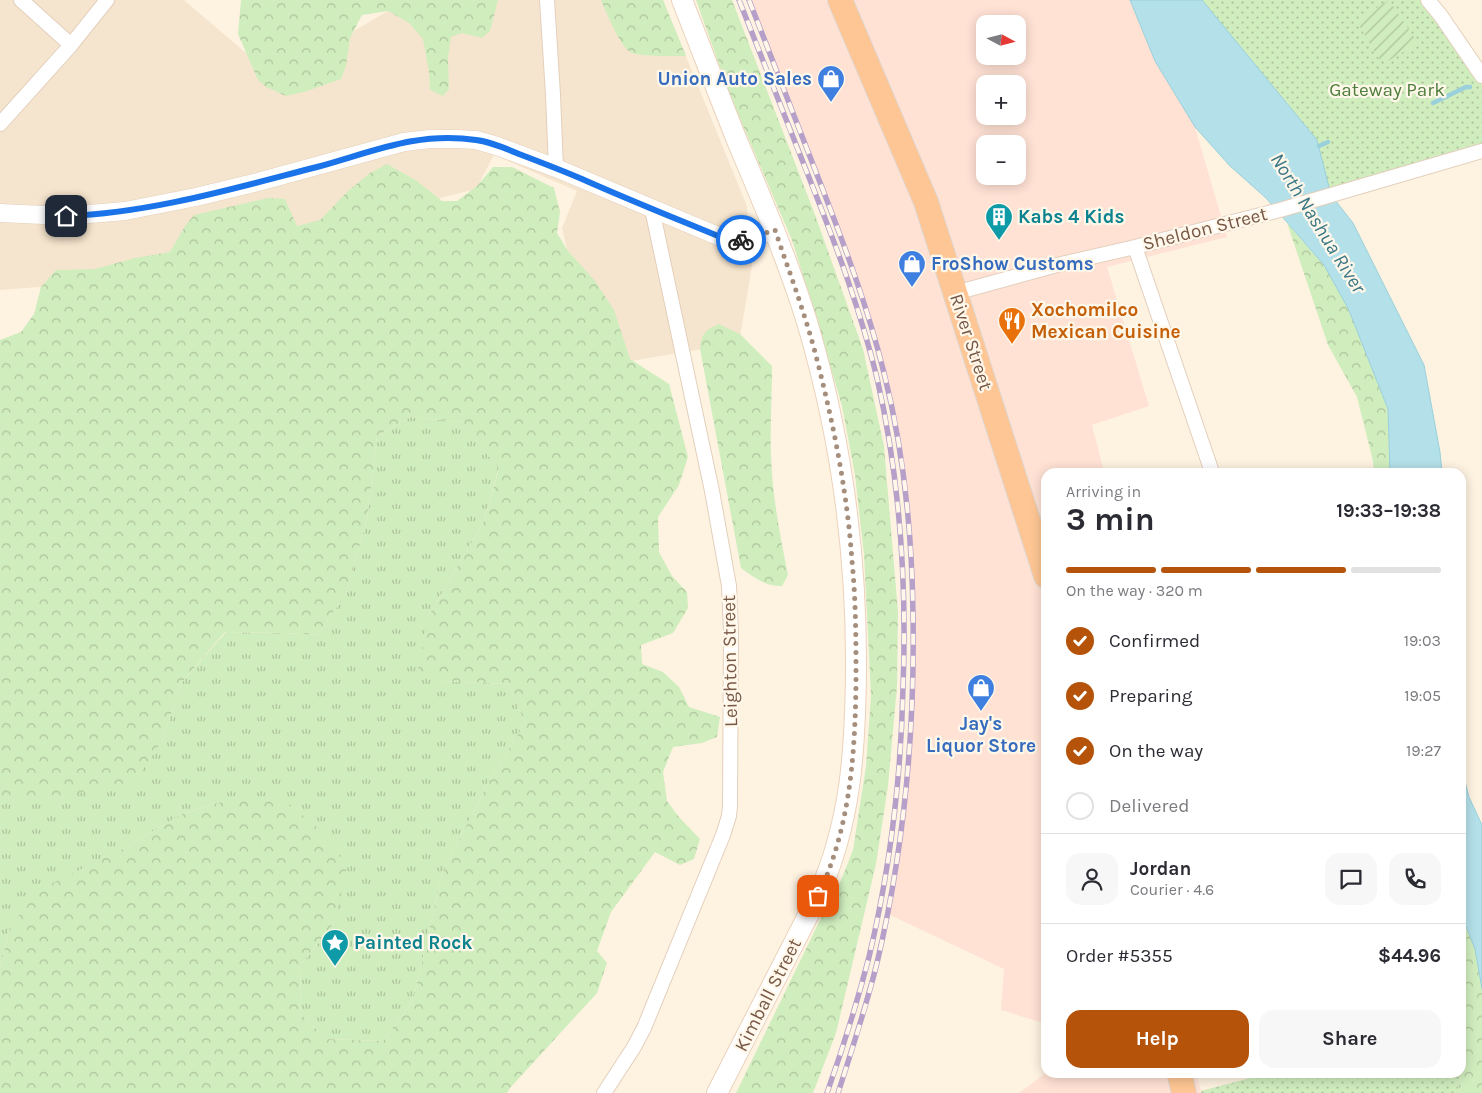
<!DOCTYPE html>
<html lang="en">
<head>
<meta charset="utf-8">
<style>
  :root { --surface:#fff; --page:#f7f7f7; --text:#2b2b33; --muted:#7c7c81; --line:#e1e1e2; --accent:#b45309 }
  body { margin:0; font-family:Karla,sans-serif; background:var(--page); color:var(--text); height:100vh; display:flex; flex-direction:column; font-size:19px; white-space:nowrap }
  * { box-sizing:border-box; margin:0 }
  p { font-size:16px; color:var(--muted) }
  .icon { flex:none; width:28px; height:28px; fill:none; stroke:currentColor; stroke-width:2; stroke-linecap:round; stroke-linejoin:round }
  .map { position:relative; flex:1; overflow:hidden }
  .sheet { position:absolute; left:1041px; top:468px; width:425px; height:610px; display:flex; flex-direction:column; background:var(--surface); border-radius:15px; box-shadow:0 2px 12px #0003 }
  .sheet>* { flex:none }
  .needle { width:32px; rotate:97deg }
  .tools { position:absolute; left:976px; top:15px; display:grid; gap:10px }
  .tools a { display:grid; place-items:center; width:50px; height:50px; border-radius:10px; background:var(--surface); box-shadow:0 2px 12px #0003; font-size:25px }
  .pin { position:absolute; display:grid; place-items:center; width:42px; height:42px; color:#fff; margin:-21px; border-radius:10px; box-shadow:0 2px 8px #0006 }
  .courier { position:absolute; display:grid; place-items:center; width:50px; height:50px; margin:-25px; border:4px solid #1a73e8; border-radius:50%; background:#fff; color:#222; box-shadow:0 1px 6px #0007 }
  .head em { font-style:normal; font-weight:700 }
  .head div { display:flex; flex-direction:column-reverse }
  .head { display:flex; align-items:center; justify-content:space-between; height:85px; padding:0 25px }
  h1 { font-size:32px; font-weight:700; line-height:38px }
  .bar { display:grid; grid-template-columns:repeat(4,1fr); gap:8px 5px; align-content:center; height:60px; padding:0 25px }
  .bar i { height:6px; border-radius:4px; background:var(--line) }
  .bar .active { background:var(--accent) }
  .bar p { grid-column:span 4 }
  .line { display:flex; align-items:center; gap:12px; padding:0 25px; border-top:1px solid var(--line) }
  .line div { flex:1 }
  .round { display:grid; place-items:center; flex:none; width:52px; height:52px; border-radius:15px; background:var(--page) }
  ol { padding:0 25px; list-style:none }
  li { display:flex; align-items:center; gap:15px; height:55px }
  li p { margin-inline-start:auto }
  li .icon { padding:5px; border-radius:50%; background:var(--accent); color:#fff; stroke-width:4 }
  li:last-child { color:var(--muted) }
  li i { width:28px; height:28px; border:2px solid var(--line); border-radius:50% }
  .action { display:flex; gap:10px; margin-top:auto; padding:10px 25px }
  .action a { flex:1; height:58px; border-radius:15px; background:var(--accent); color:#fff; font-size:20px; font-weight:700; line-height:58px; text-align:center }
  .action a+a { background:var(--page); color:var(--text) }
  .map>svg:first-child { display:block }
</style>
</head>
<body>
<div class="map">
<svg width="1482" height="1093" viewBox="0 0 1482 1093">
  <defs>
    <pattern id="grass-tufts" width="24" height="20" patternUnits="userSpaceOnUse" patternTransform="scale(1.25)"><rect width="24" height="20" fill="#d0edbe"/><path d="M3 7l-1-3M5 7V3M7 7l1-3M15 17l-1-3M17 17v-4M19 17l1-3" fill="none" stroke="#aec39c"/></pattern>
    <pattern id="forest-crowns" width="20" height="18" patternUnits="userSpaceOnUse" patternTransform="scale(1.25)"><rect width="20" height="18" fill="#d0edbe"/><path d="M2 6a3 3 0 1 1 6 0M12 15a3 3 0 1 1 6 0" fill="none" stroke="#aec39c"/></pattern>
    <pattern id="park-dots" width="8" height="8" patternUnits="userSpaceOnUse" patternTransform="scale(1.25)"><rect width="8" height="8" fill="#d0edbe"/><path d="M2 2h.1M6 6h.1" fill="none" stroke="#aec39c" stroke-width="1.8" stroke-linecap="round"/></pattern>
    <pattern id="garden-furrows" width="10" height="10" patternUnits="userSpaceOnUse" patternTransform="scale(1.25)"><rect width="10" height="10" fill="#d0edbe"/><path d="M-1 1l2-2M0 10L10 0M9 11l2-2" fill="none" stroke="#aec39c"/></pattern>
  </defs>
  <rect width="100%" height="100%" fill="#fef3e1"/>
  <path fill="#f6e5ce" d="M0 0H184L274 77 407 0H663L747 206 752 266 739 343 595 367 562 228 577 191 494 155 476 189 316 229 119 281 0 290Z"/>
  <path fill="#ffe2d4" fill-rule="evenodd" d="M749 0H1130L1155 61 1195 127 1227 237 1107 267 1149 406 1092 425 1104 472H1046V1024L1001 1010 1004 969 888 914 900 838 907 786 911 724 913 663V600L910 537 899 444 885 376 867 310 837 227ZM985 24H1018V56H985ZM985 84H1018V116H985ZM985 144H1018V176H985Z
    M1461 1022 1482 1093H1019L1047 1072 1196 1073 1201 1091 1271 1073 1461 1072Z"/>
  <path fill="url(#grass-tufts)" d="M410 417 462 422 499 468 484 521 428 617 440 681 508 684 525 723 487 785 442 874 413 1001 383 1041 326 1039 300 1013 301 964 335 922 225 801 184 813 123 849 10 926 0 968V798H51L162 741 182 682 226 632 284 633 318 635 346 593 367 520 377 436Z"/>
  <path fill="url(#forest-crowns)" d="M241 0H498L490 31 482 38 462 33 451 37 448 57 449 89 443 96 430 90 429 72 423 39 409 23 388 11 362 15 350 38 346 66 341 79 304 92 286 96 266 87 258 80 238 34Z
    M601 0H663L686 56C675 56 638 57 630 52 620 46 606 12 601 0Z
    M696 0H732L814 212 863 349 884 446 898 612 897 686 888 786 876 864 836 1033 813 1093H736L819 922 839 885 853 850 866 766 871 695 864 555 855 475 842 406 821 334 792 240 731 98Z
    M387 164 417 181 442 201H457L477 186 493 167H512L554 188 560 212 557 233 568 251 595 281 614 310 630 359 669 384 688 457 679 485 658 517 659 552 672 576 687 592 688 608 673 633 641 645 642 664 663 672 679 687 689 707 720 717 717 737 702 743 673 747 663 772 667 801 679 817 700 839 694 859 680 865 655 852 611 912 597 951 607 963 597 993 510 1088 507 1093H0V968L10 926 42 888 123 849 184 813 225 801H286L321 831 347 867 335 922 301 964 300 1013 326 1039 383 1041 413 1001 442 874 487 785 525 723 508 684 440 681 418 670 428 617 484 521 499 469 462 422 410 417 377 436 367 520 346 593 318 635 284 633 225 632 182 682 162 741 133 784 51 798H0V340L21 332 34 314 41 287 56 270 95 269 135 258 170 252 185 226 194 215 268 198 285 199 297 226 320 220 348 191 370 173Z
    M1287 223 1324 265 1348 308 1388 409 1390 472H1374L1373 461 1357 397 1328 345Z
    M719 324 740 334 772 366C772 395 770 425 771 454 772 495 780 535 788 575L782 586C766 587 753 577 741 568L700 349C702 333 704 331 719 324Z
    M1461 914 1475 949 1482 989V1093H1458L1460 1073 1461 1072C1461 1051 1466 1031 1461 1010Z"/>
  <path fill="url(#park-dots)" d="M1202 0H1428L1482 76V151L1331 195 1317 140Z
    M1269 1073V1072L1460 1073 1458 1093H1201V1091Z"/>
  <path fill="url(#garden-furrows)" d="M1389 0 1418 43 1388 61H1380L1359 25 1360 19Z"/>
  <path fill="#b4e0e9" stroke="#99d0dc" d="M1130 0H1202L1317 140 1331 195 1353 223 1424 365 1440 452 1442 472H1390L1388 409 1348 308 1324 265 1266 198 1230 166 1195 127 1155 61Z
    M1461 766 1469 797 1482 825V989L1475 949 1461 914Z"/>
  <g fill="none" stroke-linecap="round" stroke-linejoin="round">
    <path stroke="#99d0dc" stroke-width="4.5" d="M1433 103 1466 87H1470
      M1319 146 1328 142"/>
    <defs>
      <path id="minor" d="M21 0 71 45
        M547 0 553 95 556 168
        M1428 0 1441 16 1482 76
        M0 124 71 45 107 0
        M1135 247 1212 472
        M955 293 1057 265 1135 247 1280 210 1482 151
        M604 1093 634 1047 644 1028 723 835 729 816 730 806 731 631 729 586 712 491 652 209"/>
      <path id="tertiary" d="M0 213 66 216 125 211 196 197 258 182 404 142 430 139H456L476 140 497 146 556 168 725 239C741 243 759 235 775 230"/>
      <path id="secondary" d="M682 0C701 48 719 96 738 143 763 202 788 261 807 322 841 436 857 554 856 673 855 753 851 822 818 896L717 1093"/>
      <path id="trunk" d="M840 0 926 202 1046 576
        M1179 1072 1184 1093"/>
    </defs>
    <use href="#minor" stroke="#e3cfbc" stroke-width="16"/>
    <use href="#tertiary" stroke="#e3cfbc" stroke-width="19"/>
    <use href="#secondary" stroke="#ebd2bb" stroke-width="22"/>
    <use href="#trunk" stroke="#ded7d3" stroke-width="26"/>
    <use href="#minor" stroke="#fff" stroke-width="14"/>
    <use href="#tertiary" stroke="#fff" stroke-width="18"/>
    <use href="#secondary" stroke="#fff" stroke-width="20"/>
    <use href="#trunk" stroke="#fec694" stroke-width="24"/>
    <defs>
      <path id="rail" d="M739 0C764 62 787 123 812 185 837 248 861 312 877 378 900 479 907 584 903 688 901 779 890 869 869 957 857 1003 843 1048 827 1093
        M749 0C773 62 797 123 821 185 845 247 868 308 884 373 904 452 912 533 913 614 915 731 904 849 877 963 866 1007 852 1050 838 1093"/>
    </defs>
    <use href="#rail" stroke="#b69fc8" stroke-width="5.5"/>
    <use href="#rail" stroke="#fff7e9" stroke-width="4" stroke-dasharray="11" stroke-linecap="butt"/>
  </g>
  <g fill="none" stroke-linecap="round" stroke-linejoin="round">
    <path stroke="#a68e7c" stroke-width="5" stroke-dasharray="0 9" d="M741 240 775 230C789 271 804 311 815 352 833 421 847 490 852 561 856 601 856 642 856 682 855 757 850 828 818 896"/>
    <path stroke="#1a73e8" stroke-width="6" d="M66 216C151 213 235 188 317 167 372 152 418 131 476 140 491 142 505 148 519 154 540 162 561 170 582 179 629 200 677 219 725 239L730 240H741"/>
  </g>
  <defs>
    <symbol id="shop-pin" viewBox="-11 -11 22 30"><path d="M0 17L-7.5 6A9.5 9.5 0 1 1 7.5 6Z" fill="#3f7fe0" stroke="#fff7e9"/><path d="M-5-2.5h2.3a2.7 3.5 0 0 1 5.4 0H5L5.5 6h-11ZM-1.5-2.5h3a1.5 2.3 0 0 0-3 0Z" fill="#fff"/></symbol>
    <symbol id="building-pin" viewBox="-11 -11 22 30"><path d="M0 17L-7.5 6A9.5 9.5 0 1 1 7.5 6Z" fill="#0f9aa8" stroke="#fff7e9"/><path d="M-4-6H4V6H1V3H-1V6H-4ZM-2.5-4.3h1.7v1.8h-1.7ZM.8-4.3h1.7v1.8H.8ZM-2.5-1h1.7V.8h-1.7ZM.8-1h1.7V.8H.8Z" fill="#fff"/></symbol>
    <symbol id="restaurant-pin" viewBox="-11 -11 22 30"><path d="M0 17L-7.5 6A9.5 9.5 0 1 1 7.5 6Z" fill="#e8710a" stroke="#fff7e9"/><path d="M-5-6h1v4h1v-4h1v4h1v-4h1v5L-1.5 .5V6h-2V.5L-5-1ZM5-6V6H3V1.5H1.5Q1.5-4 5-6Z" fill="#fff"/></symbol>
    <symbol id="sight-pin" viewBox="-11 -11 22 30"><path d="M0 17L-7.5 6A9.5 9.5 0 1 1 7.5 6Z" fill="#0f9aa8" stroke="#fff7e9"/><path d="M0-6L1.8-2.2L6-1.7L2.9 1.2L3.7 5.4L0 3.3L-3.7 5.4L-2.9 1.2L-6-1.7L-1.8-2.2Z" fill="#fff"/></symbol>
  </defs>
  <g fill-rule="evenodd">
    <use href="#shop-pin" x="815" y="63" width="32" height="43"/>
    <use href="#building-pin" x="983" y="201" width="32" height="43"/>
    <use href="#shop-pin" x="896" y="248" width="32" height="43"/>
    <use href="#restaurant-pin" x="996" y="305" width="32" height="43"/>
    <use href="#shop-pin" x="965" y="672" width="32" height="43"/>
    <use href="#sight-pin" x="319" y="927" width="32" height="43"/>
  </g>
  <g text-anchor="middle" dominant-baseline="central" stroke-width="4.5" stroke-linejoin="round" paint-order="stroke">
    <g font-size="19" font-weight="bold" fill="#366cbe" stroke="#fff7e9" text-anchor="end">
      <text x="812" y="79">Union Auto Sales</text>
      <text x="931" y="264" text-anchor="start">FroShow Customs</text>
      <text x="981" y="724" text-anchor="middle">Jay's<tspan x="981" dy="22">Liquor Store</tspan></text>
    </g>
    <g font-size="19" fill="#4e7e3c" stroke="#fff7e9">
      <text x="1387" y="90">Gateway Park</text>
    </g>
    <g font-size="19" font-weight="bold" fill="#0d838f" stroke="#fff7e9" text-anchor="start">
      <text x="1018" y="217">Kabs 4 Kids</text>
      <text x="354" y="943">Painted Rock</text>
    </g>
    <g font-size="19" fill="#775846" stroke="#fff7e9">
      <text transform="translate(1205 229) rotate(-14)">Sheldon Street</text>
      <text transform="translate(971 342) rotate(72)">River Street</text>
      <text transform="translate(730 661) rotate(-91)">Leighton Street</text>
      <text transform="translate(768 995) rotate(-63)">Kimball Street</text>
    </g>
    <g font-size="19" font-weight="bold" fill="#c56008" stroke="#fff7e9" text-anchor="start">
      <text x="1031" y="310">Xochomilco<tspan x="1031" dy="22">Mexican Cuisine</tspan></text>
    </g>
    <g font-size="20" font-style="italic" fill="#3b7786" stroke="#fff7e9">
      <text transform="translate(1318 223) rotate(58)">North Nashua River</text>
    </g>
  </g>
</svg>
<div class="tools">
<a><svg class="needle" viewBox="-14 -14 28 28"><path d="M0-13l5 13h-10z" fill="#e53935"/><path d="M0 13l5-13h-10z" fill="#7c7c81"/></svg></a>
<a>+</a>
<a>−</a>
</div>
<div class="pin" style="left:818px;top:896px;background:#ea580c"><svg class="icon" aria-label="bag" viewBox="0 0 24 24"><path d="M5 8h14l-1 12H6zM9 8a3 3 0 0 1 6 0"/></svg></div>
<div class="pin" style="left:66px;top:216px;background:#1f2937"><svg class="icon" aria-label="home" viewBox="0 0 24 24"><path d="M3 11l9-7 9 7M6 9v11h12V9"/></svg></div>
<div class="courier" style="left:741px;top:240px"><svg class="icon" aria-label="bike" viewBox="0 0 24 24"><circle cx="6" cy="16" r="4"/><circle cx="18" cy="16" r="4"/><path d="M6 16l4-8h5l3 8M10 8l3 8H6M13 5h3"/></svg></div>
<section class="sheet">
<div class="head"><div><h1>3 min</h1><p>Arriving in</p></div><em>19:33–19:38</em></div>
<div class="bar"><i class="active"></i><i class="active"></i><i class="active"></i><i></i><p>On the way · 320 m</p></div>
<ol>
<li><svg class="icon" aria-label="check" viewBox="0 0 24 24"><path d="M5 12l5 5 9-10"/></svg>Confirmed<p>19:03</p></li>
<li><svg class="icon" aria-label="check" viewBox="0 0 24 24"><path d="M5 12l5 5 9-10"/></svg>Preparing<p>19:05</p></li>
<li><svg class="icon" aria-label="check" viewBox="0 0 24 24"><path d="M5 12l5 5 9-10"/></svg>On the way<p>19:27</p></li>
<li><i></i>Delivered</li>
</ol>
<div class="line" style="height:90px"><a class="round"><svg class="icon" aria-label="person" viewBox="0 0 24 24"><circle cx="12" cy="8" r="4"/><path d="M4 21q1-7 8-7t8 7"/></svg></a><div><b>Jordan</b><p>Courier · 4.6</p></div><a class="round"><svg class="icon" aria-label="chat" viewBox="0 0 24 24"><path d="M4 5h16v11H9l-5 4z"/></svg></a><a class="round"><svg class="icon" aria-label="phone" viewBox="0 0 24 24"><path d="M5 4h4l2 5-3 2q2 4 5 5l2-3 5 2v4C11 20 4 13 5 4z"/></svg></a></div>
<div class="line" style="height:65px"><div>Order #5355</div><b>$44.96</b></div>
<div class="action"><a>Help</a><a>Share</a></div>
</section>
</div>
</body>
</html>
